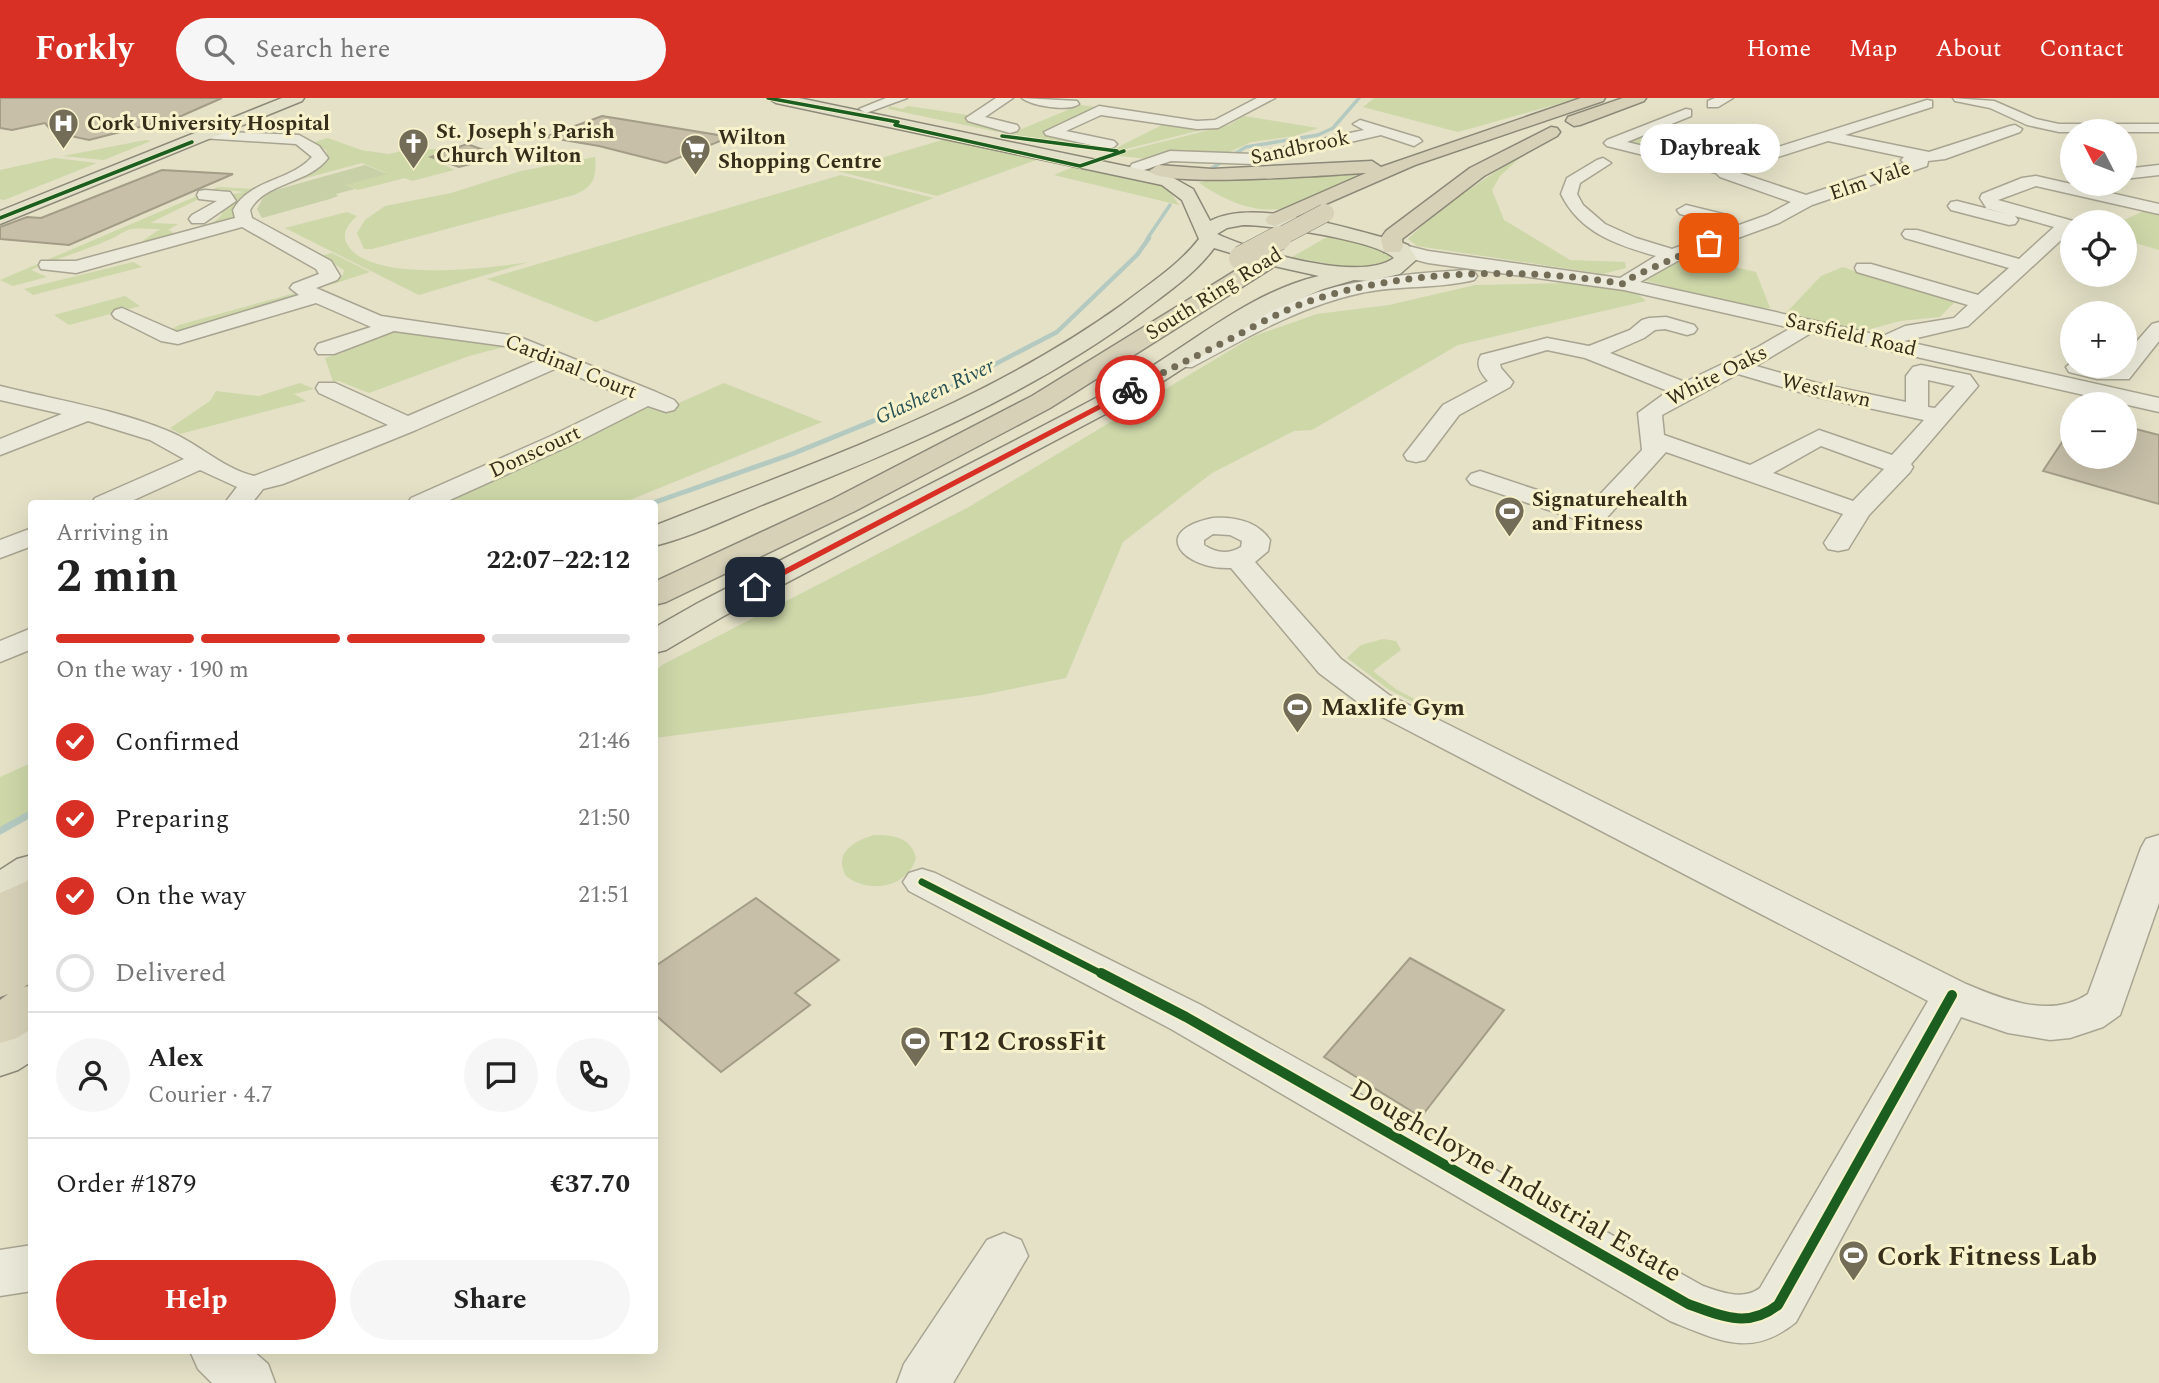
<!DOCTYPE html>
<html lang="en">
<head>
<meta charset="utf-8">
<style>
  :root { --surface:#fff; --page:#f6f6f6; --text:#222; --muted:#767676; --line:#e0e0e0; --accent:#d93025 }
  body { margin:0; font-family:Spectral,serif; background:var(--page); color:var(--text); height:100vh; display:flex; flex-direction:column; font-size:26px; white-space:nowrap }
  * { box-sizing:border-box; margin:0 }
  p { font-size:23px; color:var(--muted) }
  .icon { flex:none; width:38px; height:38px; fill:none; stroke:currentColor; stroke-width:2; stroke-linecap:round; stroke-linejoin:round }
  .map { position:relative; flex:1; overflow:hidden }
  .panel { position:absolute; left:28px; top:402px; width:630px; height:854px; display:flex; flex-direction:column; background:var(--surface); border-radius:7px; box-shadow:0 7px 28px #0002 }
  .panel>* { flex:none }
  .needle { width:46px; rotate:312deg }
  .tools { position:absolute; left:2060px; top:21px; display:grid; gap:14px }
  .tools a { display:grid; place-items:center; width:77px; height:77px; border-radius:50%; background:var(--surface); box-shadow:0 7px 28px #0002; font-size:35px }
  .pin { position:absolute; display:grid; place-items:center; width:60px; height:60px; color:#fff; margin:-30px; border-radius:14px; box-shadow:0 4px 10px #0006 }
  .courier { position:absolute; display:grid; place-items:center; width:70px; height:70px; margin:-35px; border:5px solid #d93025; border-radius:50%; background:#fff; color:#222; box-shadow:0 2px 9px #0007 }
  .bubble { position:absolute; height:49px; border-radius:24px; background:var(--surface); box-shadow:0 7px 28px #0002; font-size:23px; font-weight:700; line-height:49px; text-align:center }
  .headline em { font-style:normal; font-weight:700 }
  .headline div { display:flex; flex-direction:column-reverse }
  .headline { display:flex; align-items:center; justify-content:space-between; height:119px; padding:0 28px }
  h1 { font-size:46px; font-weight:700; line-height:52px }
  .bar { display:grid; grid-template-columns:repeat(4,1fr); gap:10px 7px; align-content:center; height:84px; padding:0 28px }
  .bar i { height:9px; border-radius:5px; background:var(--line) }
  .bar .selected { background:var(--accent) }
  .bar p { grid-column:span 4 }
  .line { display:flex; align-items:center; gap:18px; padding:0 28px; border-top:2px solid var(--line) }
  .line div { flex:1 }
  .round { display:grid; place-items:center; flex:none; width:74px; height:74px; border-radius:37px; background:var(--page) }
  ol { padding:0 28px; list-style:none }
  li { display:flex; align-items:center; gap:21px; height:77px }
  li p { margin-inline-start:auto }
  li .icon { padding:7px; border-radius:50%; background:var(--accent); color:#fff; stroke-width:4 }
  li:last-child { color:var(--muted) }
  li i { width:38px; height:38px; border:4px solid var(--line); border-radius:50% }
  .action { display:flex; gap:14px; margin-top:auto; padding:14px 28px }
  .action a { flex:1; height:80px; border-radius:42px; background:var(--accent); color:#fff; font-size:28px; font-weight:700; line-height:80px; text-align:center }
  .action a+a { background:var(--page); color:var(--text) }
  header { display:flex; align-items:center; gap:42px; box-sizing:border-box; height:98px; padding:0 35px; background:var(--accent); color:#fff }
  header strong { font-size:33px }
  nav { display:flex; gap:38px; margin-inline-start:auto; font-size:24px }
  .search { width:490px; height:63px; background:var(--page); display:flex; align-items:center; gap:18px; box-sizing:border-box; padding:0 24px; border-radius:38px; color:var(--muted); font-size:26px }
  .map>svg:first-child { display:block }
</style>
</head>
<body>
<header>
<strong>Forkly</strong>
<div class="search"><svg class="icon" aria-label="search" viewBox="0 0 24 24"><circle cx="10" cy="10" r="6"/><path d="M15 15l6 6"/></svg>Search here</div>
<nav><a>Home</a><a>Map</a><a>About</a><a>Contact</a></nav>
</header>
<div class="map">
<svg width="2159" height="1285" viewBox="0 0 2159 1285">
  <rect width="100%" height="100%" fill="#e4e1c7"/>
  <path fill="#cdd7a8" d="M1374 0H1579L1458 34 1363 9Z
    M1080 7 1096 9 1042 35 1093 45 1091 48 1009 36Z
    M890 8 902 11 908 8 968 17 966 21 999 31 998 34 888 11Z
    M1244 18 1318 30 1295 38 1251 44 1221 58 1149 61 1110 57 1229 27Z
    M1166 25 1209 30 1122 52H1112Z
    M1660 29 1718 41 1762 55 1715 68 1627 46 1626 42Z
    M328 40 361 52 388 56 407 52 483 50 434 61 454 72 412 83 405 80 358 92 344 87 386 75 362 65 291 84 325 65 328 60 326 52 312 45Z
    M949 40 1039 61 937 98 837 73Z
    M146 42 151 43 104 62 63 58Z
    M1525 55 1500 78 1492 92 1504 122 1570 162 1625 164 1626 170 1603 176 1417 148 1408 141C1443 107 1484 81 1525 55Z
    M595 59C597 80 593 89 574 97L372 151H364L357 135 365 122 385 108 451 95 521 73Z
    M55 60 97 65 4 102 0 101V72Z
    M1093 68 1163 84 1179 107 1054 77 1073 69Z
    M1358 73 1370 76C1300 107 1271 133 1199 85L1218 79Z
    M841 77 934 100 596 224 487 181Z
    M218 89 254 91C235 101 234 108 235 125L190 137 182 136 184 133C197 134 215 126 223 115H215L234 102 229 97 244 94 219 91 150 125 178 126 168 132 173 134 171 138 141 144 160 131C151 131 141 130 132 131 125 132 119 137 113 140 86 152 58 160 31 172L47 179 13 188 0 182Z
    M2148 111 2159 114V152L2125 142 2124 124H2120Z
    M347 114 357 118C349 125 341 135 347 146 369 186 490 170 529 164L419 197 285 130Z
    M1327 139 1369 146 1390 155V162C1357 175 1326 165 1292 159Z
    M332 155 370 174 327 188 342 179 344 172 321 158Z
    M1688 158 1756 174 1770 210 1752 211 1640 181Z
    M133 164 142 169 33 197 24 191Z
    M1843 169 1865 177 1873 176 1958 201 1940 219 1900 223 1860 234 1785 216 1821 178Z
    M1568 185 1633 192 1646 203 1458 247 1312 332 1294 333 1212 375 1123 444 1066 580 982 597 655 640V573L662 567 967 410 1254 238 1317 216 1389 207 1475 187Z
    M295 195 301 198 182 236 170 232 179 227Z
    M125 198 140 208 69 227 54 217Z
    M397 231 504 249 469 258 369 295 339 283 333 284 325 260 343 255 347 249Z
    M300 285 314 291 294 296 306 303 180 336 170 330 210 303 216 293 259 298Z
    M724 285 822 324 620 406H435L646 305 663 312Z
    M1383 541 1396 543 1401 552 1373 573 1397 592 1439 613 1436 616 1388 591 1347 560 1361 547Z
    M31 665V716L0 735V679Z
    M874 737C893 737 911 739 916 760 908 790 868 796 846 778 833 755 854 743 874 737Z"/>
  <path fill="#c8d0a8" d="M365 67 387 76 345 87 355 91 336 96 338 98 330 101 262 120 257 111 263 100 272 93Z"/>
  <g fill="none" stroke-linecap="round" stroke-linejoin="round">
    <path stroke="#b4cac0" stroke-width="3.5" d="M1212 70 1246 49 1318 37 1333 30 1359 0
      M1147 141 1170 107"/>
    <path stroke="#b4cac0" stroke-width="4.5" d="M868 325 936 297 1057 234 1137 157 1149 140"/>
    <path stroke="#b4cac0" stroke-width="5" d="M650 406 792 356 873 323"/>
    <path stroke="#b4cac0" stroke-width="7" d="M0 733 32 715"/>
  </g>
  <path fill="#c7bfa8" stroke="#a39c87" stroke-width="2" d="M0 0H222L179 19 89 42 71 38H56L45 25 12 32 0 30Z
    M602 18 633 23 730 39 666 65 599 48 545 39Z
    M467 46 501 58 459 69 431 59Z
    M162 72 233 76 69 147 0 141V129L27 119 41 120Z
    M2124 328 2159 337V406L2043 373 2072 329V359H2124Z
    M756 800 839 862 795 895 810 907 721 974 654 916V869Z
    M1410 860 1504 912 1421 1019 1324 959Z"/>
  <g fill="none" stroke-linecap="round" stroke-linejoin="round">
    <defs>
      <path id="minor" d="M886 0H907L866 15 859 11Z
        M996 0H1013L985 19 1017 27 1019 30 1017 33 1010 35 968 23 966 20Z
        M1022 0 1077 3 1079 6C1069 14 1032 8 1022 0Z
        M1257 0H1275L1218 30 1197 31 1101 17 1066 33 1114 43 1117 46 1114 49 1109 51 1046 37 1044 34 1099 8 1197 23 1215 22Z
        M1715 0H1733L1718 9H1708V3Z
        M1953 0 1994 3 2036 21 2059 26H2159V34H2059L2027 27 1990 10 1955 3Z
        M1927 2 1932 3V9L1845 37 1929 54 2010 28 2015 27 2022 31 2020 34 1945 61 1928 63 1927 68 1812 107 1779 125 1683 160 1640 184 1883 238 1905 228 1954 220 1968 207 1857 174 1855 170 1857 166H1871L1978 197 2009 170 1905 140 1902 136 1905 132H1917L2019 161 2054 129 2015 118 2018 122 2015 126 2009 127 1951 112 1948 108 1951 104 1957 103 2008 116 1987 111 1980 100 1982 96 2022 80 2036 78 2159 106V116L2036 88 1998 102 2073 123 2072 132 1968 228 1904 243 2159 300V314L1811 235 1756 268 1817 285 1906 304V278L1913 269 1921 267 1970 277 1978 288 1911 366 1913 369 1910 374 1869 417 1848 451 1838 453 1828 451 1824 445 1843 416 1666 354 1602 425 1593 427 1471 386 1467 381 1471 376 1480 373 1588 409 1642 352 1638 315 1668 293 1585 260 1547 252 1500 266 1501 270 1513 284 1510 289 1459 317 1425 362 1416 364 1407 362 1404 357 1443 307 1488 283C1481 275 1475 267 1481 257L1547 240 1589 248 1630 232 1642 222 1649 220 1666 219 1694 227 1697 231 1694 235 1687 237 1665 231 1655 232 1644 240 1610 255 1685 284 1758 249 1791 230 1624 192 1428 165 1393 156 1391 152 1393 148 1400 146 1428 153 1620 180 1656 158C1617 147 1580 135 1561 96L1567 80 1597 62 1603 60 1611 65 1580 85 1577 96 1583 107 1605 126 1636 140 1672 151 1767 117 1791 104 1720 79 1716 75 1607 48 1604 45 1607 42 1686 11 1691 12V18L1627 44 1721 67ZM1828 43 1904 59 1901 62 1904 65 1806 97 1734 73ZM1738 276 1813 298 1924 322 1892 357 1819 332 1750 367 1664 337 1662 317ZM1928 282 1955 288 1935 310 1928 309ZM1821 348 1884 371 1853 403 1773 375Z
        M1360 22 1419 40 1422 43 1414 48 1381 37 1253 66 1171 63 1138 74 1130 69 1132 66 1170 53 1253 56 1364 32 1353 26Z
        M206 33 299 37 319 48 328 60C309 86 265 84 250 112L252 120 331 163 340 178 337 182 316 190 381 218 517 238 656 294 674 302 678 307 674 312 666 314 648 308 569 348 441 406H407L411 400 551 338 629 300 557 270 416 332 283 386 263 391 251 406H224L237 389 200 372 125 406H91L95 400 184 361 150 342 88 323 0 357V341L62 316 0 302V288C56 302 115 311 168 333 198 345 222 370 254 378L388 327 319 295 316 290 319 285H335L408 318 538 262 505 248 394 233 334 256H318L315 251 318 246 371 229 316 205 178 246 161 243 115 220 112 216 115 212 122 210 177 234 299 197 290 190 293 186 319 176 316 171 242 129 76 175 41 171 39 167 41 163H76L235 120 233 112C250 81 289 84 312 59L296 46 201 40 199 37 201 34Z
        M2159 67V77L2124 81V71Z
        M205 92 230 94 236 103 204 125H192L189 121 192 117 217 103 199 101 197 97 199 93Z
        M1686 107 1727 117 1730 121 1721 126 1680 116 1677 112Z
        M1467 172 1474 174 1477 178 1474 182C1438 191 1398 187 1361 195 1300 208 1246 240 1192 269H1176L1173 264 1176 259C1222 236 1269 210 1318 194 1367 179 1417 175 1467 172Z
        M2159 224V243L2129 281H2097L2069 274 2066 269 2072 264V268H2124V258L2152 226Z
        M1213 420C1235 419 1257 423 1270 442L1268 453 1255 464 1341 561 1389 597 1966 886C2004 902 2051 921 2088 896L2141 750 2146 741 2159 737V805L2120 917 2103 929 2070 940 2050 942 2008 935 1961 919 1796 1224C1751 1261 1718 1242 1670 1223L1171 931 909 793 903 784 909 775 922 771 935 775 1201 907 1703 1188C1721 1194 1743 1203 1760 1190L1928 903 1367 611 1319 575 1231 470C1184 472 1148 433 1213 420ZM1213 436 1230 437 1242 443 1241 449C1228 457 1216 455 1204 447V442Z
        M32 430V448L0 460V442Z
        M32 530V551L0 564V543Z
        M1004 1135 1021 1142 1028 1158 953 1285H897L904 1266 987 1142Z
        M32 1147V1193L0 1198V1152Z
        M190 1253H253L268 1266 275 1285H212L198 1271Z"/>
      <path id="major" d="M282 0H304L302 3 0 126V113Z
        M768 0H799L1168 77 1193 91 1210 123C1254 99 1352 132 1400 144L1408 147 1417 161 1400 176 1370 183 1354 182 1323 191 1270 214 1145 295 722 519 666 552 654 555V530L698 505C840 431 983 361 1124 285 1188 250 1246 195 1319 178L1274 168 1214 150C1196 175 1168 194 1143 213 1030 297 903 350 774 402 735 417 695 438 654 448V428C815 364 981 308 1123 206 1149 186 1179 167 1199 141L1182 102 1162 87 776 5ZM1243 127C1271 127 1376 142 1394 160 1360 185 1254 153 1217 136L1227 130Z
        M32 757V793L15 803 0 808V772L17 761Z
        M32 919V963L18 972 0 978V933Z"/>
      <path id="highway" d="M1581 0H1605L1603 3 1415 67 1275 128 1268 126 1265 122 1268 118 1366 75C1335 76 1164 91 1149 73L1158 67 1212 71 1372 63 1381 69Z
        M1623 0H1646L1644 3 1580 27 1574 28 1566 23 1568 19Z
        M1551 29 1557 30 1560 34 1557 38 1484 78 1402 141 1403 149 1400 154H1384L1381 140 1386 133 1470 70Z
        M1264 158 1272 160 1275 165 1272 170 1050 310 855 413 666 504 654 507V484L833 401 1032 298 1256 160Z
        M32 781V884L24 889 32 887V930L17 940 0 945V902L8 896 0 899V795Z"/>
    </defs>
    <use href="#minor" stroke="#a8a491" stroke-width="3"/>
    <use href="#major" stroke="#8d8978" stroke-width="3"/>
    <use href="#highway" stroke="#8d8978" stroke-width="3"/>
    <use href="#minor" fill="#ebeada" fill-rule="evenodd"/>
    <use href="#major" fill="#e3e0ca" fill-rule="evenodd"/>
    <use href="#highway" fill="#d7d1b8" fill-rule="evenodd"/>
    <defs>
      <path id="highway-bridge-far1" d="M1276 141 1325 115"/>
      <path id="highway-bridge" d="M1241 160 1279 140"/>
    </defs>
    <use href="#highway-bridge-far1" stroke="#8d8978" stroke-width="19" stroke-linecap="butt"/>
    <use href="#highway-bridge" stroke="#8d8978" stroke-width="25" stroke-linecap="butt"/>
    <use href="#highway-bridge-far1" stroke="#d7d1b8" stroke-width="18"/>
    <use href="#highway-bridge" stroke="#d7d1b8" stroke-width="24"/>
    <defs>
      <path id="cycleway-far2" d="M768 0 898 24 895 27 1080 68 1124 53
        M1002 38 1117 53
        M0 120 192 44"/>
      <path id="cycleway-far1" d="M922 784 1104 877"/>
      <path id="cycleway" d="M1101 875 1186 919 1688 1206C1721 1218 1748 1231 1778 1207L1952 897"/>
    </defs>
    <use href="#cycleway-far2" stroke="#f7f2cb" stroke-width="5"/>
    <use href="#cycleway-far1" stroke="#f7f2cb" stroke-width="11"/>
    <use href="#cycleway" stroke="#f7f2cb" stroke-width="14"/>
    <use href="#cycleway-far2" stroke="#1b5e20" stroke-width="3.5"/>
    <use href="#cycleway-far1" stroke="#1b5e20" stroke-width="7"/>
    <use href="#cycleway" stroke="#1b5e20" stroke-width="10"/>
  </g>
  <path fill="#d93025" d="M1130 290 1133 294 758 491 750 489Z"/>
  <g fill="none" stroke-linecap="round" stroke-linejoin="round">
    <path stroke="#736c57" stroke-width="7" stroke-dasharray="0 12.6" d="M1130 292C1163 274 1197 258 1230 241 1255 228 1281 213 1307 204 1403 171 1525 169 1624 186L1634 178 1709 145"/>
  </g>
  <defs>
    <symbol id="hospital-pin" viewBox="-11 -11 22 30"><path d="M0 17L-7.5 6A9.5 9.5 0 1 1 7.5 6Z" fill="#736c57" stroke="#f7f2cb"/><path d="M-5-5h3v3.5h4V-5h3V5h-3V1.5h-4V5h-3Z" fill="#fff"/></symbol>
    <symbol id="church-pin" viewBox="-11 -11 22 30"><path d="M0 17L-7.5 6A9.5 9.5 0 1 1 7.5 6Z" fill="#736c57" stroke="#f7f2cb"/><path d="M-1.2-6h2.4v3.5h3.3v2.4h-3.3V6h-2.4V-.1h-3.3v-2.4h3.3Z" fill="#fff"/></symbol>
    <symbol id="supermarket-pin" viewBox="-11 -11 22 30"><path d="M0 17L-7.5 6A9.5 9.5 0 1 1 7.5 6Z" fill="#736c57" stroke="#f7f2cb"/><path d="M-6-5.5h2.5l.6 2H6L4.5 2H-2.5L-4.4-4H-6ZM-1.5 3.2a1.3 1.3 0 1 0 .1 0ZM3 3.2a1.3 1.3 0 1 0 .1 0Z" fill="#fff"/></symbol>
    <symbol id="stadium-pin" viewBox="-11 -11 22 30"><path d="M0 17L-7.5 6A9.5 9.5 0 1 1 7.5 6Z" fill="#736c57" stroke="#f7f2cb"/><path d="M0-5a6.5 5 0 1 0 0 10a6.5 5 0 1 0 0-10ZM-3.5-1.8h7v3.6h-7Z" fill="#fff"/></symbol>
  </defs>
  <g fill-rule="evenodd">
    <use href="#hospital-pin" x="46" y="8" width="35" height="47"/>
    <use href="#church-pin" x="396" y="28" width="35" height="47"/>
    <use href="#supermarket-pin" x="678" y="34" width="35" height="47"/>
    <use href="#stadium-pin" x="1492" y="396" width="35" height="47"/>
    <use href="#stadium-pin" x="1280" y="592" width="35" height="47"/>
    <use href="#stadium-pin" x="898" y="926" width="35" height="47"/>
    <use href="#stadium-pin" x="1836" y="1140" width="35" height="47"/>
  </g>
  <g text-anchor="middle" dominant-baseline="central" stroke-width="6" stroke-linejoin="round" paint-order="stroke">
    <g font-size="21" font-weight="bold" fill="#362d1a" stroke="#f7f2cb" text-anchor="start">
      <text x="87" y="26">Cork University Hospital</text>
      <text x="436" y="34">St. Joseph's Parish<tspan x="436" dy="24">Church Wilton</tspan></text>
      <text x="718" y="40">Wilton<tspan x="718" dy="24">Shopping Centre</tspan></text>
      <text x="1532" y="402">Signaturehealth<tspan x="1532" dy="24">and Fitness</tspan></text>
    </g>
    <g font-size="21" fill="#362d1a" stroke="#f7f2cb">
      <text transform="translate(1300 50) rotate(-12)">Sandbrook</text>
      <text transform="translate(1870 83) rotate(-19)">Elm Vale</text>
      <text transform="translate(1214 196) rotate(-32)">South Ring Road</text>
      <text transform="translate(1851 237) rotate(13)">Sarsfield Road</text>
      <text transform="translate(571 269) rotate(22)">Cardinal Court</text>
      <text transform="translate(1717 278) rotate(-27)">White Oaks</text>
      <text transform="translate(1826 293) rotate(13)">Westlawn</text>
      <text transform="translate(535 354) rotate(-25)">Donscourt</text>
    </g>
    <g font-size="21" font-style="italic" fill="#285156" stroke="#f7f2cb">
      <text transform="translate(935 294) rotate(-25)">Glasheen River</text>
    </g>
    <g font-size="24" font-weight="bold" fill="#362d1a" stroke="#f7f2cb" text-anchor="start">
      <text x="1321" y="610">Maxlife Gym</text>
    </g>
    <g font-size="28" font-weight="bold" fill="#362d1a" stroke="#f7f2cb" text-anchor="start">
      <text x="939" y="943">T12 CrossFit</text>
      <text x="1877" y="1158">Cork Fitness Lab</text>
    </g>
    <g font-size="28" fill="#362d1a" stroke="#f7f2cb">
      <text transform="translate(1516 1083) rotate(30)">Doughcloyne Industrial Estate</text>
    </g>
  </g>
</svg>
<div class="tools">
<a><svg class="needle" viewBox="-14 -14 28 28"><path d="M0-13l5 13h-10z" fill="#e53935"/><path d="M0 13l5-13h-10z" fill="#767676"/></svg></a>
<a><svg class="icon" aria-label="locate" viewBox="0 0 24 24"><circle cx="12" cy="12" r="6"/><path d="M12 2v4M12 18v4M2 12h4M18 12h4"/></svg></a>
<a>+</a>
<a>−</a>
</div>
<div class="pin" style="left:1709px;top:145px;background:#ea580c"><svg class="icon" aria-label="bag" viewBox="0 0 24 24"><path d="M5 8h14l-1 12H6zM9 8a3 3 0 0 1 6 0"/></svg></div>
<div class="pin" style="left:755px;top:489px;background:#1f2937"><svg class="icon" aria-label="home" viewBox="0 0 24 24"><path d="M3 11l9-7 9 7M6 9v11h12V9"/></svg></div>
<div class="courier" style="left:1130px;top:292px"><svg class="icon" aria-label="bike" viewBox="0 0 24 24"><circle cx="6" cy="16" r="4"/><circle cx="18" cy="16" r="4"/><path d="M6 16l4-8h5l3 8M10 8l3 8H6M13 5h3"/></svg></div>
<div class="bubble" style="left:1640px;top:26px;width:140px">Daybreak</div>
<section class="panel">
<div class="headline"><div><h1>2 min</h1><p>Arriving in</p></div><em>22:07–22:12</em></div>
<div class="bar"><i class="selected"></i><i class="selected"></i><i class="selected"></i><i></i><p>On the way · 190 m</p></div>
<ol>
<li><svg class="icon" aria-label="check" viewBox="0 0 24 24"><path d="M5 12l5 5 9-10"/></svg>Confirmed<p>21:46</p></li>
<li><svg class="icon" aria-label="check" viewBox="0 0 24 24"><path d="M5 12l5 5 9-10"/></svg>Preparing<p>21:50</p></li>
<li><svg class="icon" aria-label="check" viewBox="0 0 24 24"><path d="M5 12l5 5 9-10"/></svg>On the way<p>21:51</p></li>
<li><i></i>Delivered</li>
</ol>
<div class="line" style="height:126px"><a class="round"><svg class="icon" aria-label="person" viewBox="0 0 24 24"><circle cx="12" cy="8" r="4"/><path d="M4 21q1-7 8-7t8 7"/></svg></a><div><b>Alex</b><p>Courier · 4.7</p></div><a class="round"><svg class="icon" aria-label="chat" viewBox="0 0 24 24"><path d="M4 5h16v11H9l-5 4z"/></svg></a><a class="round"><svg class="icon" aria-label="phone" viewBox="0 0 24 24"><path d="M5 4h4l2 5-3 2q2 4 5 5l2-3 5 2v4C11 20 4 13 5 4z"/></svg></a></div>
<div class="line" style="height:91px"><div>Order #1879</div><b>€37.70</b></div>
<div class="action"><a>Help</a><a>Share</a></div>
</section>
</div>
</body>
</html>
